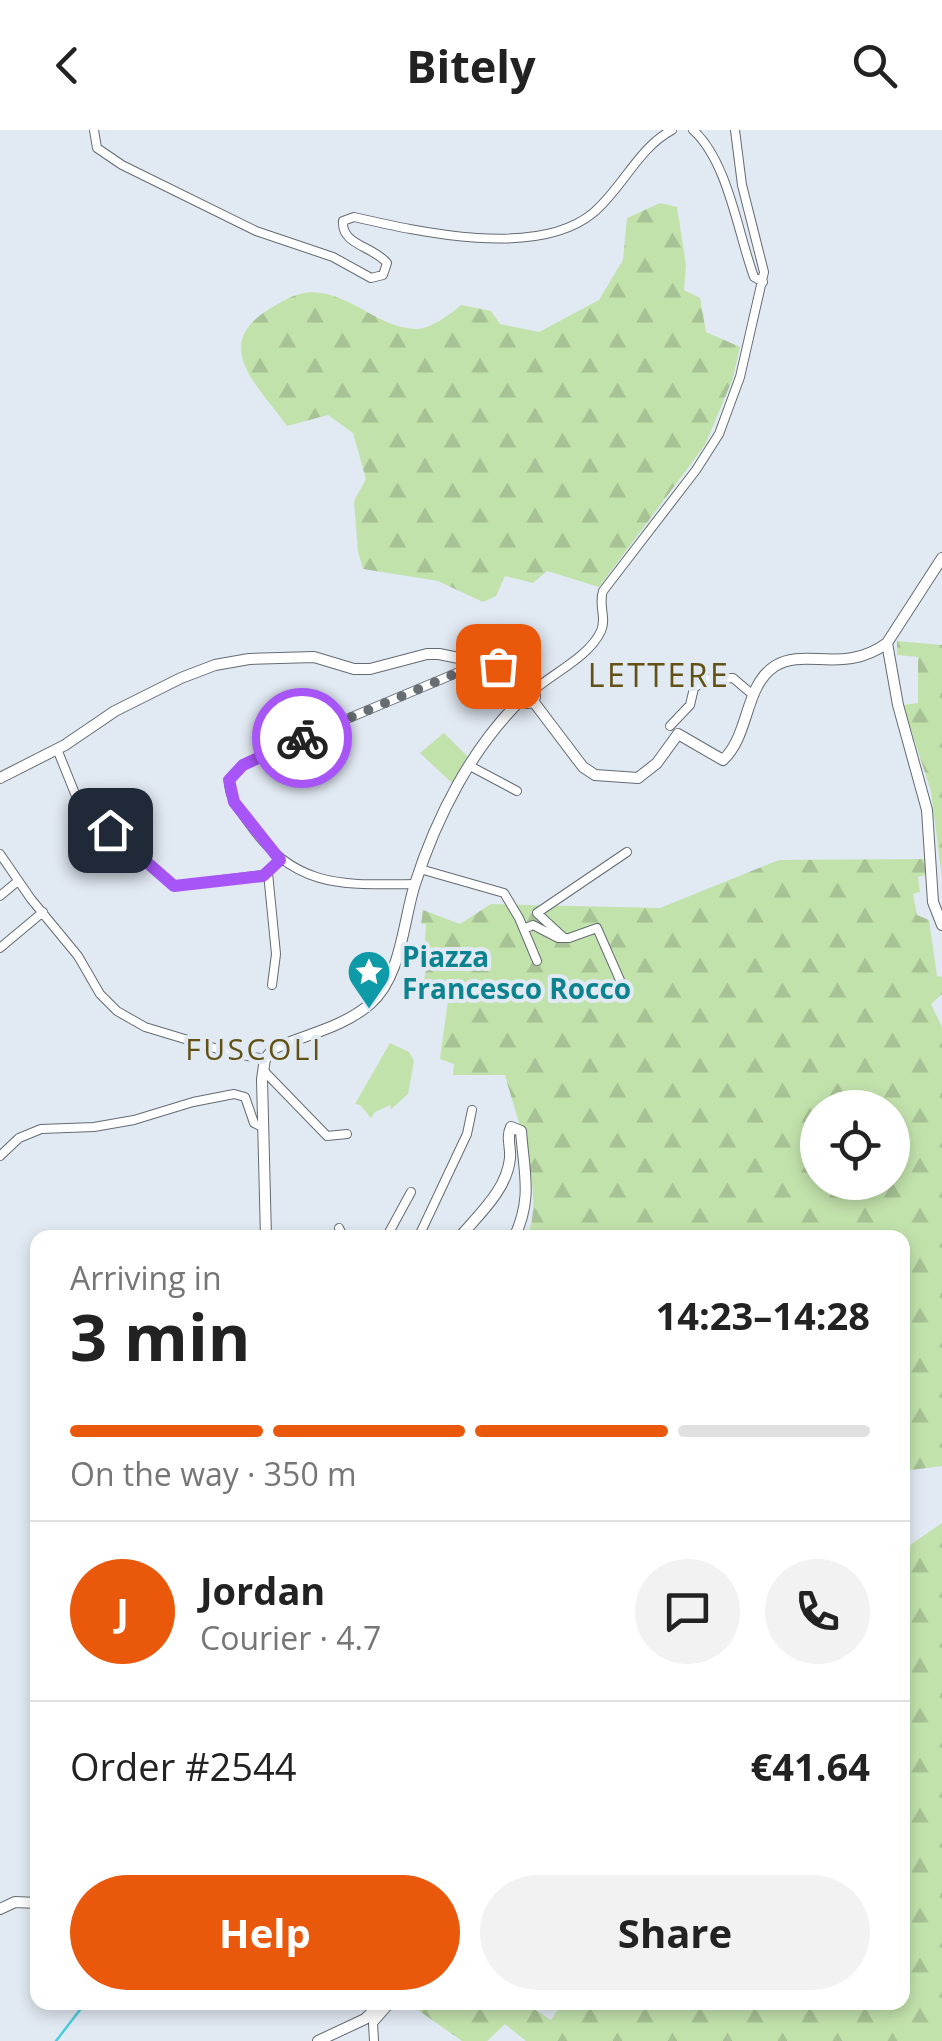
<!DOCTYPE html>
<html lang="en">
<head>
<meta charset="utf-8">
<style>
  :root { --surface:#fff; --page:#f2f2f2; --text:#222; --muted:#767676; --line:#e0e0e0; --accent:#ea580c }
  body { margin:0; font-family:"Open Sans",sans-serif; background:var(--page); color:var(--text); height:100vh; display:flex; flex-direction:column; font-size:38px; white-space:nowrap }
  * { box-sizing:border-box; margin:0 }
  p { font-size:32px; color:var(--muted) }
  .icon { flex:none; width:55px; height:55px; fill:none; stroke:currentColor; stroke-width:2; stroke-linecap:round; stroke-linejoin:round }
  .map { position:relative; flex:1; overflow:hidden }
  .details { position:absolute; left:30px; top:1100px; width:880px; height:780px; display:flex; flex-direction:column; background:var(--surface); border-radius:20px; box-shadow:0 5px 15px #0003 }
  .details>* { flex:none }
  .buttons { position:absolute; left:800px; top:960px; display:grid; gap:20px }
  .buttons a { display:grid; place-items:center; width:110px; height:110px; border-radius:50%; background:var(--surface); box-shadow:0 5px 15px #0003; font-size:50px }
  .pin { position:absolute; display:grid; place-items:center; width:85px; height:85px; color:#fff; margin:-42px; border-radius:20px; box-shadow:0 5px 15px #0006 }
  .courier { position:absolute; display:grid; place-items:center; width:100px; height:100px; margin:-50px; border:8px solid #a855f7; border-radius:50%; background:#fff; color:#222; box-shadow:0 2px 12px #0007 }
  .headline em { font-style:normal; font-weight:700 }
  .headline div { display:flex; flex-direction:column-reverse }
  .headline { display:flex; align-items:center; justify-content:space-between; height:170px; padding:0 40px }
  h1 { font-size:65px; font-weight:700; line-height:75px }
  .bar { display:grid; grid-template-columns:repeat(4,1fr); gap:15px 10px; align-content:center; height:120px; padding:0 40px }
  .bar i { height:12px; border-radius:8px; background:var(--line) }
  .bar .active { background:var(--accent) }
  .bar p { grid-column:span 4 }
  .line { display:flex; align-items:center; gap:25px; padding:0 40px; border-top:2px solid var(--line) }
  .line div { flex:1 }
  .round { display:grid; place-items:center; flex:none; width:105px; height:105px; border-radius:52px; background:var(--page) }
  .primary-button { display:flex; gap:20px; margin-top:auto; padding:20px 40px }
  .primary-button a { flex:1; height:115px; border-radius:60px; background:var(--accent); color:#fff; font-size:40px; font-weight:700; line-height:115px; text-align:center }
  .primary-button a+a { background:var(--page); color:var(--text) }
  header { display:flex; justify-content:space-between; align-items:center; height:130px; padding:0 40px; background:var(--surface); font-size:45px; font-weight:700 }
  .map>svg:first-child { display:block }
</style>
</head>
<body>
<header><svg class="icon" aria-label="back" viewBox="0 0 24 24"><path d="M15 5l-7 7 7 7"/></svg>Bitely<svg class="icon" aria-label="search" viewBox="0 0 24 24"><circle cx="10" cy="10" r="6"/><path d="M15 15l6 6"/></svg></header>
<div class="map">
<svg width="942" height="1911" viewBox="0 0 942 1911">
  <defs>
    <pattern id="forest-firs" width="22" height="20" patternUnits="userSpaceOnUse" patternTransform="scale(2.5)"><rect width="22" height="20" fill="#c2e2ac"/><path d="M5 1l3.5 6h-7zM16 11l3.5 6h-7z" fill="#a7c294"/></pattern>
  </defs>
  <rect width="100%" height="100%" fill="#e1e9f2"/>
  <path fill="#c2e2ac" d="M444 603 470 629 453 654 420 623Z
    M390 913 409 922 414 931 408 964 391 979 390 975 375 982 371 988 360 975 355 974Z"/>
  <path fill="url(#forest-firs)" fill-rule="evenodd" d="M660 73 677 77 686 135 684 160 700 168 706 202 740 217 733 248 705 315 599 457 547 441 533 453 505 446 496 466 483 472 438 451 363 439 358 422 354 371 366 349 353 303 328 285 287 296C258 255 209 215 271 178 289 168 300 160 321 163 355 168 380 197 414 199 429 200 450 185 461 175L491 181 500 194 539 202 599 170 623 130 627 88Z
    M897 511 942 515V748L931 661 903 575 918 573V527L897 525Z
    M927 729 925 745 918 747 920 762 913 764 917 785 929 790 937 846 942 847V864L931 874 942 897V1336L903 1341 902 1108 527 1107C546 1063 517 990 505 945H453L454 934 440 929 450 856 424 851 429 818 425 810 426 794H421L423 780 460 794 491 774 660 778 779 730ZM818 978H892V1052H818Z
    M942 1393V1911H526L505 1894 487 1911H462L408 1873H472L487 1879 492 1873H525L551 1890 562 1873 902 1872V1687L905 1685 902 1683 903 1420Z"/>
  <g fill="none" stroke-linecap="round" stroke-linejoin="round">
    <path stroke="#4acddd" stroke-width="2.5" d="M56 1911 86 1872"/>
    <defs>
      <path id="minor" d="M94 0 97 18 122 35 256 101 333 127 371 148 383 145 387 133C373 116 341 115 343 91L354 87C419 102 537 129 593 83 622 59 638 18 672 0
        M693 0C728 31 738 104 754 147L763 152
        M533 561C553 543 589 527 601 501 607 488 598 475 603 461L696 340 719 304 740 247 764 142 742 55 735 0
        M670 596 690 575 694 558 706 549 733 548 753 565
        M57 619 78 671 88 684 174 756 263 745 280 731
        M470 636 517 661
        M0 724 31 769 78 826 100 864 117 881 145 897 231 923 265 929
        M420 739 504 763 519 788 537 831
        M268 743 276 824 272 855
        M415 754C341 755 295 759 248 692 238 678 229 668 229 651L243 635 268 622 478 534
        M0 766 18 751
        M524 799 533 795 558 808H569L597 798 627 866
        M563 807 537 783 627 722
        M0 818 43 782
        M263 940 327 1006 347 1004
        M0 1026 19 1008 41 999 94 997 134 990 193 972 234 964 245 967 254 993 264 998
        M339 1098 344 1108
        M386 1108 411 1062
        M418 1108 467 1004 472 980
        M374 1911 373 1893 388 1876 387 1872"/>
      <path id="tertiary" d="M887 513 898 575 927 680 933 772 942 795
        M521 566a7 7 0 1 1 14 0a7 7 0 1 1-14 0Z
        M533 571 583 637 595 645 638 648 657 633 678 604 723 630C750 605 744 556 775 536 805 517 844 545 887 513L942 428
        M0 648 65 615 115 581 181 548 215 535 249 529 314 527 354 539H370L427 524H439L498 536 507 541 524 560
        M266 1108 262 949 265 929 273 919C304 905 344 897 370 874 402 846 403 791 415 754 436 688 472 617 522 569
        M459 1108C479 1084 507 1060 510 1028 511 1016 506 1008 511 997L521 1001C524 1043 533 1068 514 1108
        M0 1779 15 1772 38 1773
        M318 1911 365 1889 382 1872"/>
    </defs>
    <use href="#minor" stroke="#646b72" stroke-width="10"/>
    <use href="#tertiary" stroke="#646b72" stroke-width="12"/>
    <use href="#minor" stroke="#fff" stroke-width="8"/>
    <use href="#tertiary" stroke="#fff" stroke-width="10"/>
  </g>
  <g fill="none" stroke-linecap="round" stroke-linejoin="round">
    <path stroke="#686d72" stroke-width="10" stroke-dasharray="0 18" d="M302 608 478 534 498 536"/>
    <path stroke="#a855f7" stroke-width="12" d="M110 700 174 756 263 746 280 730 234 672 229 650 243 635 302 608"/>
  </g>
  <defs>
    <symbol id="sight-pin" viewBox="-11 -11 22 30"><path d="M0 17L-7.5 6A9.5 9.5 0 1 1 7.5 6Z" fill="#0f9aa8" stroke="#e1e9f2"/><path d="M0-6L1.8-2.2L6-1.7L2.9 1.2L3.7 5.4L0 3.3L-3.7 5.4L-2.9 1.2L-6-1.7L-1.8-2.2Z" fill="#fff"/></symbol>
  </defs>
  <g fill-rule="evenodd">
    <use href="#sight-pin" x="344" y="817" width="50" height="68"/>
  </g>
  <g text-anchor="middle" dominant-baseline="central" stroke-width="8" stroke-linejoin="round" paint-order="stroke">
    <g font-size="28" font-weight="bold" fill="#0d838f" stroke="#e1e9f2" text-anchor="start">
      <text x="402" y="826">Piazza<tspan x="402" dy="32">Francesco Rocco</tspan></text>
    </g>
    <g font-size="30" letter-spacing="2.5" fill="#615114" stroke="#e1e9f2">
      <text x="254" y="918">FUSCOLI</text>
    </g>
    <g font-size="32" letter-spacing="2.5" fill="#615114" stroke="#e1e9f2">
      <text x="659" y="544">LETTERE</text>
    </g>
  </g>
</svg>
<div class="buttons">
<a><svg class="icon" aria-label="locate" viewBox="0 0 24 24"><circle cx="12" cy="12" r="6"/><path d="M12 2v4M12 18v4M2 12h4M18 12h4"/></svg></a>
</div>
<div class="pin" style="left:498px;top:536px;background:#ea580c"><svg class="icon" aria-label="bag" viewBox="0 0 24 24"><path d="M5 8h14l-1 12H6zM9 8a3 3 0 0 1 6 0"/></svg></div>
<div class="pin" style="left:110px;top:700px;background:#1f2937"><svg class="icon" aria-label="home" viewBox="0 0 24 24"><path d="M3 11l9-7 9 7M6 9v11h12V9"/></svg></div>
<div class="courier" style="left:302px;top:608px"><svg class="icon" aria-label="bike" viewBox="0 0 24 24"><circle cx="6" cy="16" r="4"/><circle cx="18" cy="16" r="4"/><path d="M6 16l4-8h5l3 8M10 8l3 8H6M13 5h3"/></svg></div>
<section class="details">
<div class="headline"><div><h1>3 min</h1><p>Arriving in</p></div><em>14:23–14:28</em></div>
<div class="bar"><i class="active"></i><i class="active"></i><i class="active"></i><i></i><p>On the way · 350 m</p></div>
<div class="line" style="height:180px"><b class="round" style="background:var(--accent);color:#fff">J</b><div><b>Jordan</b><p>Courier · 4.7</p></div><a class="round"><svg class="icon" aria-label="chat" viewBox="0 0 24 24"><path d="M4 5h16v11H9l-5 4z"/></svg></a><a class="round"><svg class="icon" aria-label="phone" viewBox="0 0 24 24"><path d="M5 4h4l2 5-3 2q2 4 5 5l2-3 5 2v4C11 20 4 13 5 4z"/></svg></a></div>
<div class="line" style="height:130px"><div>Order #2544</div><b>€41.64</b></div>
<div class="primary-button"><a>Help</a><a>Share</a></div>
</section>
</div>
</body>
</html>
